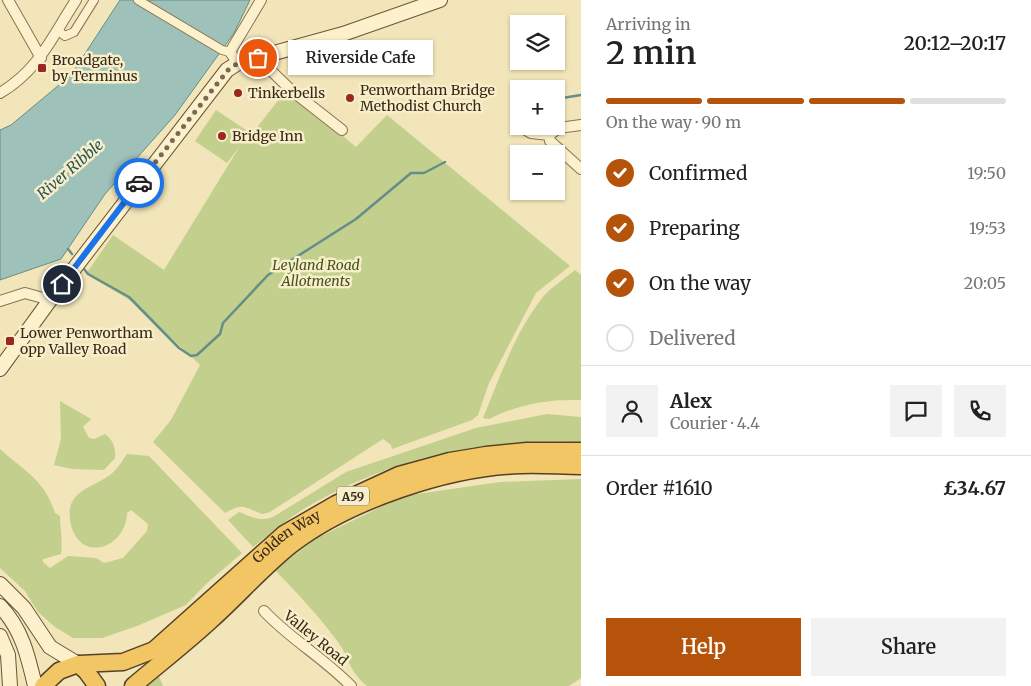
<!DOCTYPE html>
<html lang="en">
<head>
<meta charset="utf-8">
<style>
  :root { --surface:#fff; --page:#f2f2f2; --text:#222; --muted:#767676; --line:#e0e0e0; --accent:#b45309 }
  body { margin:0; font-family:Merriweather,serif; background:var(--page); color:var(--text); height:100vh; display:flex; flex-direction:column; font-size:19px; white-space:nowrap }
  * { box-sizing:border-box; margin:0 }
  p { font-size:16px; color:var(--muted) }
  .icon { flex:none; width:28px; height:28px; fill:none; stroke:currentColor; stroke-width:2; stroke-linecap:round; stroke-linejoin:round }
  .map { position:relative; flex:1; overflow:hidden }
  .panel { display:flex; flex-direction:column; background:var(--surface); width:450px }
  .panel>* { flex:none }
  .controls { position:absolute; left:510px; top:15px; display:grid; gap:10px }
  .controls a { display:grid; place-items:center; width:55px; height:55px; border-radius:0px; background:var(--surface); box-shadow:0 1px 4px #0004; font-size:25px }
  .pin { position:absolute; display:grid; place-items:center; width:42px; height:42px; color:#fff; margin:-21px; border:2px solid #fff; border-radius:50%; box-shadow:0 1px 5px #0007 }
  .courier { position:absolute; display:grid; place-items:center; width:50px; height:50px; margin:-25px; border:4px solid #1a73e8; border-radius:50%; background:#fff; color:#222; box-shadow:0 1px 6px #0007 }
  .bubble { position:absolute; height:35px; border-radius:0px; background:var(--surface); box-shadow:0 1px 4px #0004; font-size:16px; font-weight:600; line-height:35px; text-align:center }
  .summary em { font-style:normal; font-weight:600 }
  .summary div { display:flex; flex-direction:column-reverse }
  .summary { display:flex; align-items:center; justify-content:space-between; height:85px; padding:0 25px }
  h1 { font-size:32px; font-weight:600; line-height:38px }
  .bar { display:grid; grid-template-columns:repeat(4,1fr); gap:8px 5px; align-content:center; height:60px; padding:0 25px }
  .bar i { height:6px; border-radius:4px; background:var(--line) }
  .bar .selected { background:var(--accent) }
  .bar p { grid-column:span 4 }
  .line { display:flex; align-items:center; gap:12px; padding:0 25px; border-top:1px solid var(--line) }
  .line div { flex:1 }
  .round { display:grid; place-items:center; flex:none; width:52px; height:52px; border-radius:0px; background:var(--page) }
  ol { padding:0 25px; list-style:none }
  li { display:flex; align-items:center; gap:15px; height:55px }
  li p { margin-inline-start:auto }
  li .icon { padding:5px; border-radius:50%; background:var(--accent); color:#fff; stroke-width:4 }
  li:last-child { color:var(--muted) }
  li i { width:28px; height:28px; border:2px solid var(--line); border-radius:50% }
  .action { display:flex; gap:10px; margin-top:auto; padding:10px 25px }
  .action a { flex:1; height:58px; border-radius:0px; background:var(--accent); color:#fff; font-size:20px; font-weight:600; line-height:58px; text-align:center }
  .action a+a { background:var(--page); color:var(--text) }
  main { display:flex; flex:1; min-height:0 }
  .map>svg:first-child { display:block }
</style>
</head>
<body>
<main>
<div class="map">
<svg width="581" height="686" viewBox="0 0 581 686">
  <rect width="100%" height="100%" fill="#f1e5b9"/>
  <path fill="#c2cf8d" d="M287 89 356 147 387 115 570 266 536 293 489 383 478 415 472 420 392 449 391 445 383 439 270 512 263 514C244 508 244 502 225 513L153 442 171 420 200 365 133 302 86 274 113 235 164 270 240 146 227 163 195 141 216 110 249 132 251 129 255 130Z
    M575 270 581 275V400C547 399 519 404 489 419L483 418C500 377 515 332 543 297 551 287 565 279 575 270Z
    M60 401 91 419 83 427 89 438 94 439 105 434C113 440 116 448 115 458L104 470 72 469 54 465 61 439Z
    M547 414 581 417V443C486 435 383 461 302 510 285 521 269 535 253 547L228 520 239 512C253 517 258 522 273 517L346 472 476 428Z
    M0 449C25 472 44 479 55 513L60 516C60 529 63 542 61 554L43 559V562L50 568 68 556 96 558 104 563 123 558 147 531 148 524 131 510 127 513C126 550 76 565 70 519 66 491 92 488 110 475 117 470 122 461 127 454L149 456 242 553 206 584 186 605 137 626 102 638H73L55 627 38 612 25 591 0 568Z
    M581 479V678L569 686H367C347 669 351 660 338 642 319 616 297 593 275 570L317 538 403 496 500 482Z
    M158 674 163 686H142Z"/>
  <path fill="#9ec1b9" stroke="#668e88" d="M120 0H250L234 33 175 115 105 194 61 259 0 280V130L11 125 71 75Z"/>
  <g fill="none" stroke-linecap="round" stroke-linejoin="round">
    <path stroke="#668e88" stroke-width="2.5" d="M556 99 581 95
      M68 249 72 254
      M84 269 88 274 129 297 179 348 191 356 197 355 220 334 223 323 268 275 356 219 411 173H424L445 162"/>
    <defs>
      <path id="pedestrian" d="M138 0 222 50 230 52
        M57 30 65 36 74 32 94 0"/>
      <path id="minor" d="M8 0 41 58
        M258 58 291 90 342 130
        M238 63 230 52 261 0
        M0 93C39 70 52 37 76 0
        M581 125 559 128 549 135 550 141 581 169
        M519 126 531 133 549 135
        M0 301 25 293 50 300
        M264 611C290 639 324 658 351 686"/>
      <path id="secondary" d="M0 369 50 300 227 70 238 63 343 34 440 0
        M0 584 24 608 50 647 78 664
        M0 606C22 629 28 656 35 686
        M0 636 8 655 10 686"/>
      <g id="trunk">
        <path id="s1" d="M79 664 123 662 154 650 284 534 336 504 399 475 450 461 486 455 527 451H581"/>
        <path d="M43 686 59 671 78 664 86 671 97 686"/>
        <path d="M133 686C159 664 186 643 211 620 238 596 263 567 291 545 348 501 448 467 521 465 541 464 561 466 581 466"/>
      </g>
    </defs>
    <use href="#pedestrian" stroke="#897452" stroke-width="10"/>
    <use href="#minor" stroke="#897452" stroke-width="12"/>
    <use href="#secondary" stroke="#6a5436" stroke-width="16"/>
    <use href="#trunk" stroke="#554128" stroke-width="19"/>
    <use href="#pedestrian" stroke="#fcf1cc" stroke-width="8"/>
    <use href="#minor" stroke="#fcf1cc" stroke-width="10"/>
    <use href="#secondary" stroke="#fcf1cc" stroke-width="14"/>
    <use href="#trunk" stroke="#f2c665" stroke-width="16"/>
  </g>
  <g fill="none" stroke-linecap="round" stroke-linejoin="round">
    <path stroke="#776b51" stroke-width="5" stroke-dasharray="0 9" d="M139 183 228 70 238 63 258 58"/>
    <path stroke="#1a73e8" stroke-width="6" d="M62 284 139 183"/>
  </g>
  <g fill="#9c271e" stroke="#f8eec9" stroke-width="2">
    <rect x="37" y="63" width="10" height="10" rx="2.5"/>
    <circle cx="238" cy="93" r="5"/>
    <circle cx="350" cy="98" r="5"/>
    <circle cx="222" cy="136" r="5"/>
    <rect x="5" y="336" width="10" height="10" rx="2.5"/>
  </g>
  <g text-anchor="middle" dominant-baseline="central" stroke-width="5" stroke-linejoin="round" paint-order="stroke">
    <rect fill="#f8eec9" stroke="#70644e" stroke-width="1" x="337" y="486.5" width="32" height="19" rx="4"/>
    <g font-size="12" font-weight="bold" fill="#362919">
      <text x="353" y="496">A59</text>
    </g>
    <g font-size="14" fill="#362919" stroke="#f8eec9" text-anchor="start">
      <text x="52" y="60">Broadgate,<tspan x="52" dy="16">by Terminus</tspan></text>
      <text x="360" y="90">Penwortham Bridge<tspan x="360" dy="16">Methodist Church</tspan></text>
      <text x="248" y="93">Tinkerbells</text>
      <text x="232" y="136">Bridge Inn</text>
      <text x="20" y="333">Lower Penwortham<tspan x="20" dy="16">opp Valley Road</tspan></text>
    </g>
    <g font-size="14" font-style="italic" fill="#42541e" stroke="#f8eec9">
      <text x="316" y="265">Leyland Road<tspan x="316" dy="16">Allotments</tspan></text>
    </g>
    <g font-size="14" fill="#362919" stroke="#f8eec9">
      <text stroke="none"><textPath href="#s1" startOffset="252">Golden Way</textPath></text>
      <text transform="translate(316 638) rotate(39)">Valley Road</text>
    </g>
    <g font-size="15" font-style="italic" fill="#275657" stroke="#f8eec9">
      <text transform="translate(70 169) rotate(-41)">River Ribble</text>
    </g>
  </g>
</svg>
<div class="controls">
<a><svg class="icon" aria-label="layers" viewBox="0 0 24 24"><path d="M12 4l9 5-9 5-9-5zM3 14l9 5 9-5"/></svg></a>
<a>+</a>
<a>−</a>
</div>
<div class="pin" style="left:258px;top:58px;background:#ea580c"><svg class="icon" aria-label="bag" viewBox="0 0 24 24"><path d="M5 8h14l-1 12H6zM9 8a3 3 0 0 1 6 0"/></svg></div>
<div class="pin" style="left:62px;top:284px;background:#1f2937"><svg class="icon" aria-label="home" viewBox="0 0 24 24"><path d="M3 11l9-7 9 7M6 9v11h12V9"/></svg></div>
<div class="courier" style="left:139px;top:183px"><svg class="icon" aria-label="car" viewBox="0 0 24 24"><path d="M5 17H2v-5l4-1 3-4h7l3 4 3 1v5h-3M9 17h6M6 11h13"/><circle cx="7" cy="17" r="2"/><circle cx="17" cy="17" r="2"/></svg></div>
<div class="bubble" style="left:288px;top:40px;width:145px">Riverside Cafe</div>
</div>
<section class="panel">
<div class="summary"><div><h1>2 min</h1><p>Arriving in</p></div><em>20:12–20:17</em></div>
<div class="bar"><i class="selected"></i><i class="selected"></i><i class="selected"></i><i></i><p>On the way · 90 m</p></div>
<ol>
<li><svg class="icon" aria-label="check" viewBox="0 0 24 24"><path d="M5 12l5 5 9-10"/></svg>Confirmed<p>19:50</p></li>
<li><svg class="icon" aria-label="check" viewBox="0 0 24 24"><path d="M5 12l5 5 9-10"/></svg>Preparing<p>19:53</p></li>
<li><svg class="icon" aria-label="check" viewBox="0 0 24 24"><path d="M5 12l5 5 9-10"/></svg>On the way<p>20:05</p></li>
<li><i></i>Delivered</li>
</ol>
<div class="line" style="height:90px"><a class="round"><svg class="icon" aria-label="person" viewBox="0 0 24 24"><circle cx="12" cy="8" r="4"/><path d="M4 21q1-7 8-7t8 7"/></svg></a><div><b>Alex</b><p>Courier · 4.4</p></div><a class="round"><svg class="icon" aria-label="chat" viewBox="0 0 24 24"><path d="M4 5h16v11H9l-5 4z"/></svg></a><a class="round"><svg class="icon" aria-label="phone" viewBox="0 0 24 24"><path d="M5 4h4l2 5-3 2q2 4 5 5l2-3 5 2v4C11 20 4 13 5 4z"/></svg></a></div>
<div class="line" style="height:65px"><div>Order #1610</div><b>£34.67</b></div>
<div class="action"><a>Help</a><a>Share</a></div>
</section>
</main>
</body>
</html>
